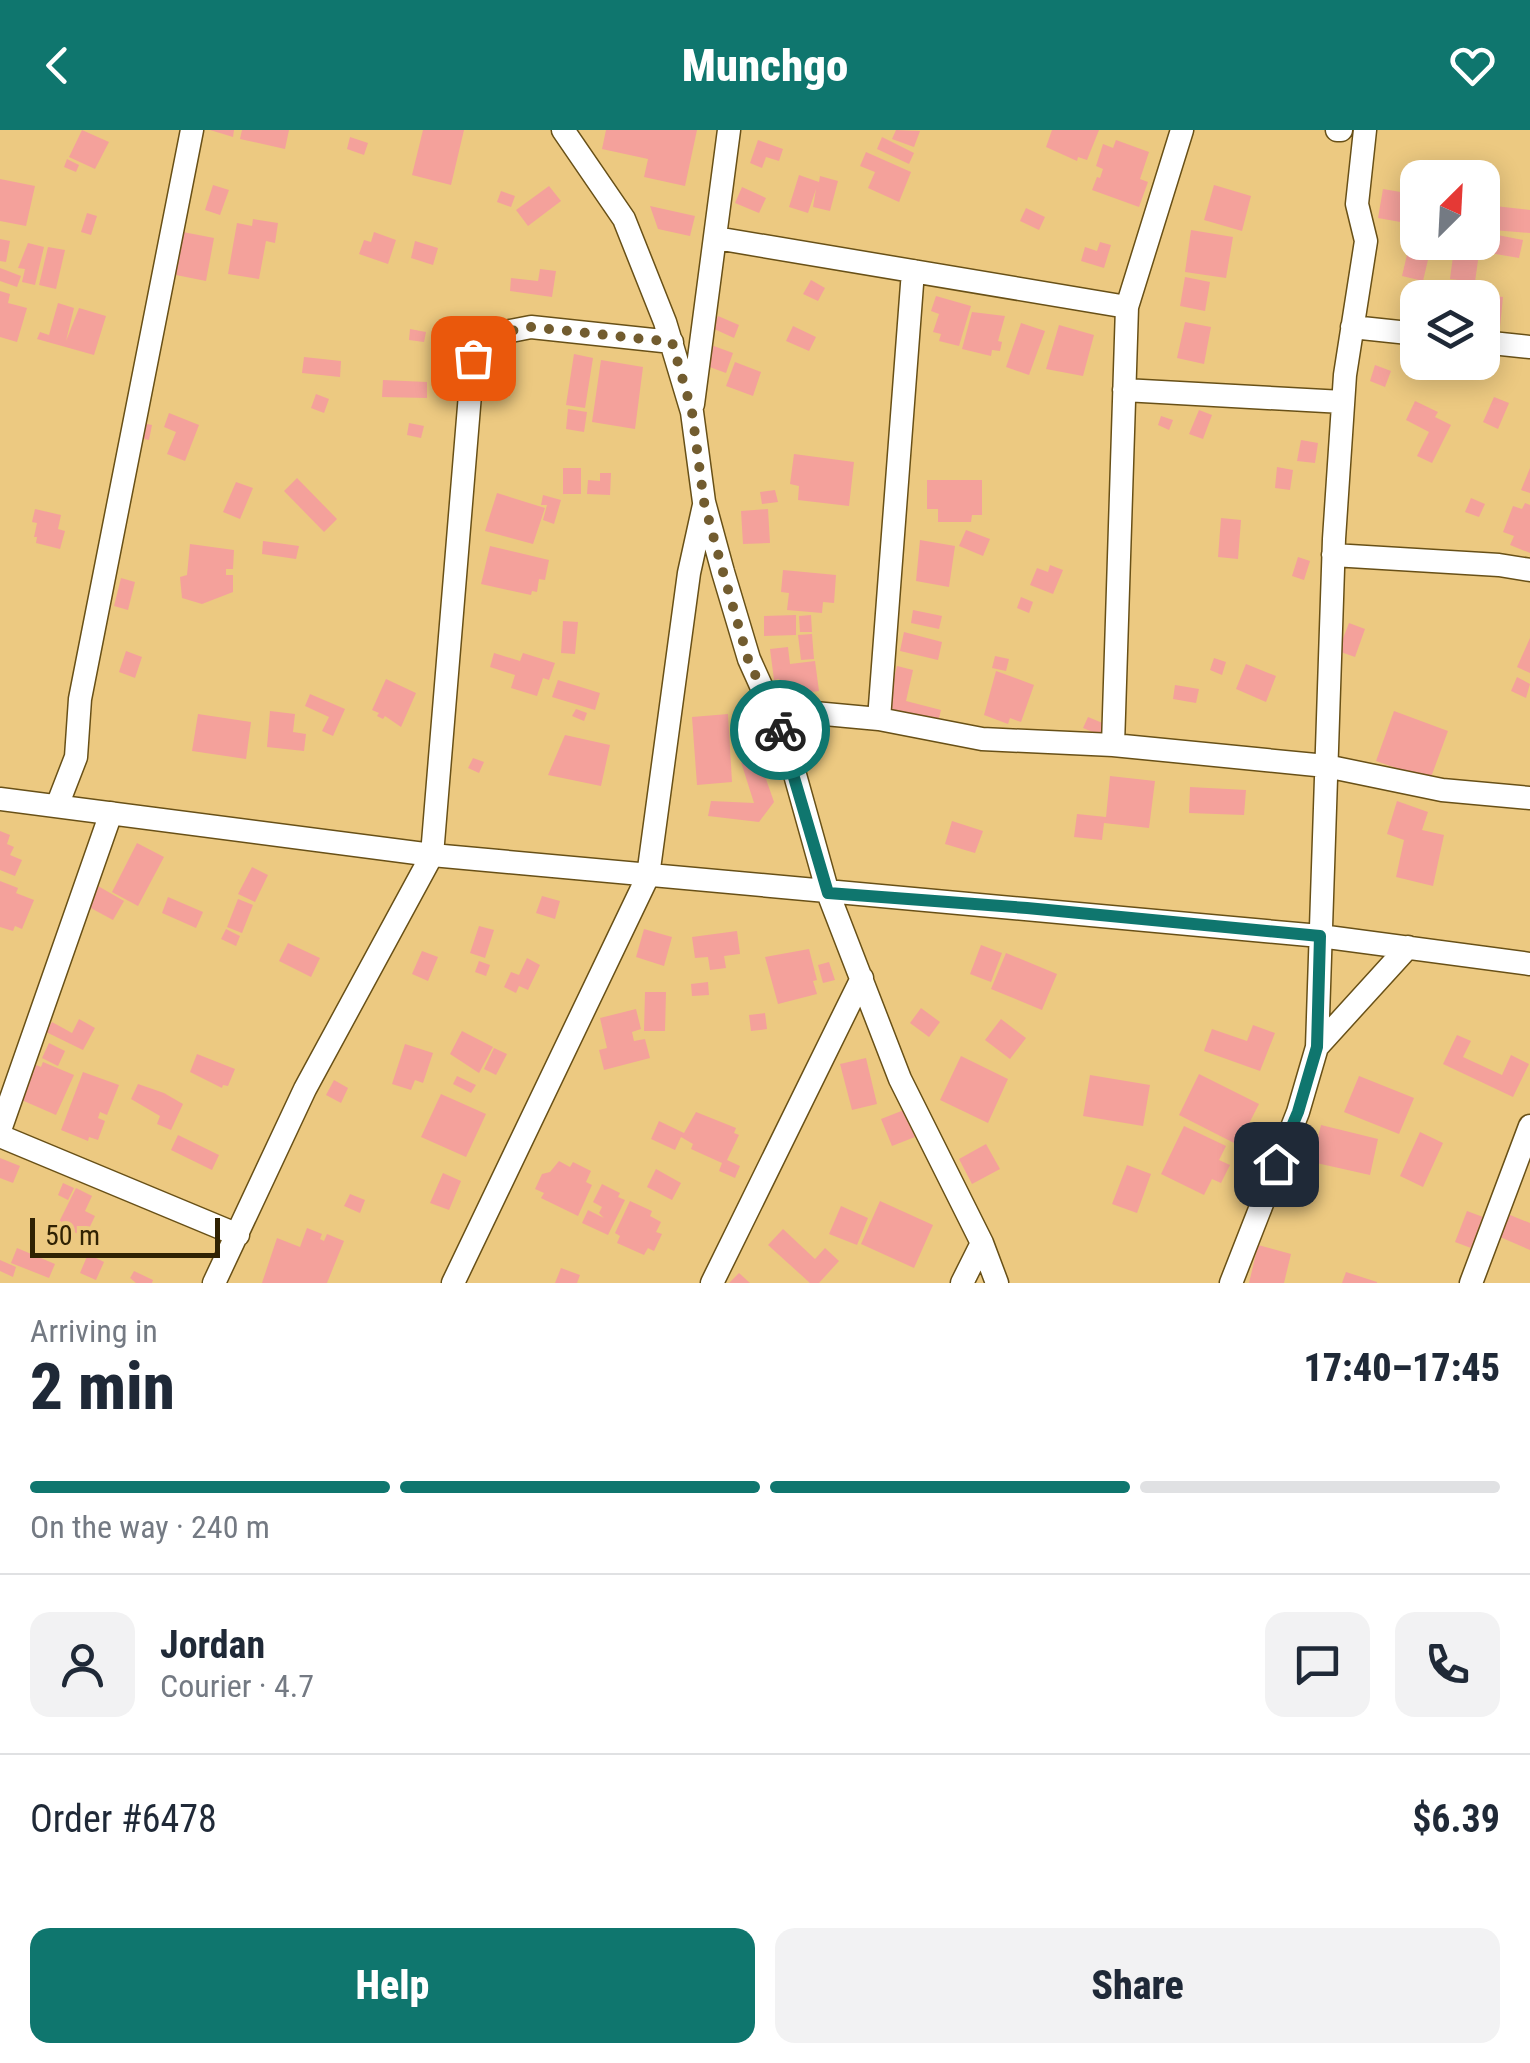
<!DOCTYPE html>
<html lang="en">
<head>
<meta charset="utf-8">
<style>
  :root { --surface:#fff; --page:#f2f2f3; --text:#1f2937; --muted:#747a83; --line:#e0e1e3; --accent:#0f766e }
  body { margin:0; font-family:"Roboto Condensed",sans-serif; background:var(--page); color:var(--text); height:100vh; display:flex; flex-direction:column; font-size:38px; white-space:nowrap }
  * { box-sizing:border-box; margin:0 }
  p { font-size:32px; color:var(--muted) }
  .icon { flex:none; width:55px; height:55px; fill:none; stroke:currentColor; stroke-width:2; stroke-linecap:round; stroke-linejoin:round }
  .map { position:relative; height:1153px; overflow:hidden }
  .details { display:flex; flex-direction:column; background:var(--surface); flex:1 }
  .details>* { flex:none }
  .needle { width:65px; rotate:24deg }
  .controls { position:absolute; left:1400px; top:30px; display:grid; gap:20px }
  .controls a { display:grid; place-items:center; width:100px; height:100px; border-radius:20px; background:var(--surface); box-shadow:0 5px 25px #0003; font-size:50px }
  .scale { position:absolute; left:30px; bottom:25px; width:190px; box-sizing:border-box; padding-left:10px; border:5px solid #302203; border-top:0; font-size:28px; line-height:35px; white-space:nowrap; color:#302203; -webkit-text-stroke:8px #ecc981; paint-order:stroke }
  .pin { position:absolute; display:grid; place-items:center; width:85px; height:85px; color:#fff; margin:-42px; border-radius:20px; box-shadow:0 5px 15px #0006 }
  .courier { position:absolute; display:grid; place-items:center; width:100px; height:100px; margin:-50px; border:8px solid #0f766e; border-radius:50%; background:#fff; color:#222; box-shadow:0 2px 12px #0007 }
  .headline em { font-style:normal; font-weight:800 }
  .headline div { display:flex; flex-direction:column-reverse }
  .headline { display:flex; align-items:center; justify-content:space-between; height:170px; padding:0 30px }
  h1 { font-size:65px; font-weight:800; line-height:75px }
  .bar { display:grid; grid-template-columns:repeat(4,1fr); gap:15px 10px; align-content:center; height:120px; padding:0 30px }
  .bar i { height:12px; border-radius:8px; background:var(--line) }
  .bar .selected { background:var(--accent) }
  .bar p { grid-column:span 4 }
  .line { display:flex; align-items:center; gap:25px; padding:0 30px; border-top:2px solid var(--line) }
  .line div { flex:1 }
  .round { display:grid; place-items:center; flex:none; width:105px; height:105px; border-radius:20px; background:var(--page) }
  .button { display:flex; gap:20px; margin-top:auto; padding:20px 30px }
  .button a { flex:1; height:115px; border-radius:20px; background:var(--accent); color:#fff; font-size:40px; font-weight:800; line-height:115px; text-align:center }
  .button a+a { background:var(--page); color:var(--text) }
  header { display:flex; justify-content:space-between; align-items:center; height:130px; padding:0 30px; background:var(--accent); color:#fff; font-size:45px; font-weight:800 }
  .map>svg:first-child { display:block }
</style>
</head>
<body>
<header><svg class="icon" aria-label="back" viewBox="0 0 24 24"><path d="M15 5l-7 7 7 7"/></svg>Munchgo<svg class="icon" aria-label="heart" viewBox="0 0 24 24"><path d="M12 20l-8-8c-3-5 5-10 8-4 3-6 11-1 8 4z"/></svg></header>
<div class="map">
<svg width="1530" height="1153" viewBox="0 0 1530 1153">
  <rect width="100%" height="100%" fill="#ecc981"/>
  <path fill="#f4a19b" d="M82 0 109 12 95 39 69 27Z
    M210 0H234L233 7Z
    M242 0H289L285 19 240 9Z
    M423 0H464L451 55 412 45Z
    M606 0H697L685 56 644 47 648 29 602 19Z
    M896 0 920 1 914 17 892 9Z
    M1052 0H1099L1087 30 1078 27 1077 31 1046 17Z
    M350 7 368 13 364 25 347 19Z
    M882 7 914 23 909 34 877 19Z
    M758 10 783 19 779 31 766 27 762 38 750 33Z
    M1116 10 1149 22 1140 49 1148 52 1139 77 1092 60 1097 47 1100 48 1103 39 1096 36 1103 14 1113 18Z
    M866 22 911 42 899 72 868 58 875 42 860 36Z
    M67 29 79 35 76 42 64 37Z
    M799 45 819 52 820 46 838 51 830 81 813 77 816 59 808 83 789 77Z
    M0 49 35 56 26 96 0 91Z
    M213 55 229 60 220 85 205 80Z
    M1214 55 1251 66 1242 101 1204 90Z
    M549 56 561 71 528 96 516 80Z
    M742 57 766 68 759 83 735 73Z
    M1383 59 1418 65 1417 95 1378 88Z
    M501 61 515 66 511 77 497 72Z
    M650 76 695 86 690 106 658 99Z
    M1495 76 1530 80V103L1493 100Z
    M1026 78 1045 87 1039 100 1020 91Z
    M87 83 97 86 91 105 81 102Z
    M253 89 278 93 275 113 266 111 259 149 228 144 237 93 252 96Z
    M1191 100 1233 107 1226 148 1185 142Z
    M183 102 214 108 206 151 176 145Z
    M374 102 396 110 388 134 359 124 364 110 371 112Z
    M1487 103 1523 110 1519 128 1484 122Z
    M0 109 10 111 6 132 0 131Z
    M415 111 438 118 433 135 411 128Z
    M1100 112 1111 115 1104 138 1081 131 1085 117 1097 121Z
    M1410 112 1431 117 1423 151 1402 146Z
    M28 113 44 117 35 155 22 152 25 139 18 138Z
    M48 117 65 120 56 159 39 155Z
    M1454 119 1479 123 1475 152 1450 149Z
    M0 138 21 146 17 157 0 151Z
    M540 139 556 141 552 167 510 161 511 148 538 151Z
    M1185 147 1210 152 1205 181 1180 176Z
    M811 150 825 158 818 171 803 164Z
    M0 161 10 164 8 173 27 178 17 212 0 207Z
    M1487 165 1503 167 1500 197 1483 195Z
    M936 166 971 176 959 216 939 211 941 204 933 202 939 184 931 181Z
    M58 173 74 178 66 211 79 178 106 186 94 225 37 209 40 202 49 205Z
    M972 182 1005 186 998 211 1002 212 1000 221 992 220 991 226 962 219Z
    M718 186 739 195 734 208 712 198Z
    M1185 192 1211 197 1204 234 1177 228Z
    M1021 193 1045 201 1029 245 1006 237Z
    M1059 195 1094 205 1083 246 1046 239Z
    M793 196 816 207 809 221 786 211Z
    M410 199 426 202 424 212 409 210Z
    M711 215 733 223 726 243 704 235Z
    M574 224 593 228 585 278 566 275Z
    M304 227 341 231 340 247 302 243Z
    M601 230 643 237 635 299 592 292Z
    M735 232 761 242 753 266 726 256Z
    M1375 235 1391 241 1385 257 1370 251Z
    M383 250 427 252V268L382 267Z
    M316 264 329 269 324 283 311 278Z
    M1494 267 1509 273 1498 299 1483 292Z
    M1415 271 1438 282 1435 287 1451 295 1432 333 1417 326 1429 302 1406 290Z
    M568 279 587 282 584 302 566 299Z
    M1199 280 1212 285 1203 309 1189 304Z
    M169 283 199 295 185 331 167 324 176 302 164 297Z
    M1161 286 1173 290 1169 300 1158 295Z
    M137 292 152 295 149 310 134 307Z
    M409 293 424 296 421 308 407 305Z
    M1301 310 1318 313 1315 333 1297 331Z
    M794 324 854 332 849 376 798 370 799 356 790 354Z
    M1277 337 1293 340 1290 360 1275 358Z
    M563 338H581V364H563Z
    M1530 338V363L1521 360Z
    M600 343H611L610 365 587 364 588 350 600 351Z
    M297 348 337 389 324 402 284 361Z
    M927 350H982V385H972L971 392H938V379H927Z
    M236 352 253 358 240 389 223 382Z
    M775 360 778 372 762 374 760 362Z
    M497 363 545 378 533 414 485 401Z
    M543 365 561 370 554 394 543 390 547 375H541Z
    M1471 368 1485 374 1479 387 1465 382Z
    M1525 373 1530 375V423L1510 415 1514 406 1503 402 1513 376 1522 379Z
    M35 379 61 385 58 399 65 401 60 419 36 413 37 407H34L37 393 32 392Z
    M768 379 770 413 743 414 741 381Z
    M1221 388 1241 390 1238 429 1218 427Z
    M966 400 990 409 983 426 959 416Z
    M920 410 955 416 949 457 916 451Z
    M263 411 299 416 296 429 262 424Z
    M190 414 234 420 233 439H226V445H233V462L202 474 182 468 180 447 187 445Z
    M490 416 549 430 545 450 539 449 537 462 532 461 531 465 481 454Z
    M1298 427 1310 431 1304 450 1292 446Z
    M1050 435 1063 440 1053 464 1030 455 1037 438 1048 442Z
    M783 440 836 445 834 473 823 472 822 483 787 480 789 463 781 462Z
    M121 448 135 452 128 480 114 476Z
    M1021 467 1033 472 1029 483 1017 478Z
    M913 480 942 486 939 499 911 493Z
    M796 485V505L764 506V486Z
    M811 485 812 502H800L799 486Z
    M563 491 578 492 575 524 561 523Z
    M1349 493 1365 499 1355 527 1338 521Z
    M904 502 942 512 938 530 900 521Z
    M812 504 814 529 801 530 798 505Z
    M1530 508V543L1517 537Z
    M788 517 790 534 815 531 819 561 782 566 779 549 774 550 770 519Z
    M126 521 142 527 135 548 119 542Z
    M494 523 520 531 523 523 555 533 549 550 543 548 537 566 511 558 515 545 490 537Z
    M995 526 1009 529 1006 541 992 538Z
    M1214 528 1226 532 1222 545 1210 540Z
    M1246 534 1276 546 1266 572 1236 559Z
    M897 536 913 540 906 571 941 580 937 596 885 583Z
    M996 541 1034 555 1021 592 1010 588 1008 594 984 585Z
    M1517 547 1530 554 1526 568 1511 561Z
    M386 549 416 563 401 597 385 586 383 589 377 586 379 583 372 580Z
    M558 550 600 563 595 580 552 567Z
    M1175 555 1199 559 1196 573 1173 569Z
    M310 564 345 579 333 606 322 601 329 587 305 576Z
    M576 579 587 583 584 591 572 586Z
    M270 581 295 584 293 602 306 604 304 621 267 617Z
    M1394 581 1448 601 1430 650 1376 631Z
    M198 584 251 592 246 629 192 621Z
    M728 584 732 652 697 655 692 587Z
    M1088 587 1105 594 1100 605 1083 598Z
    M565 605 610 615 601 656 548 645Z
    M758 626 774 672 759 692 708 686 711 671 754 673 741 632Z
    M473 628 484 632 479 643 468 638Z
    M1110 646 1155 651 1149 698 1104 693 1102 710 1074 707 1077 684 1106 687Z
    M1190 657 1246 660 1244 685 1189 683Z
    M1397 671 1428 682 1422 700 1444 705 1433 756 1396 747 1404 710 1387 704Z
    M952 691 983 701 975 723 945 714Z
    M0 701 10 705 7 714 14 717 10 725 22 730 15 746 0 740Z
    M137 713 164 727 138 776 112 762Z
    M252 737 268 745 255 772 238 764Z
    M0 751 18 758 16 763 34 770 22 799 15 796 13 801 0 797Z
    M98 756 124 771 113 790 87 776Z
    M542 766 560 771 555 789 536 783Z
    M168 767 203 782 196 798 162 783Z
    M238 769 253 775 242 803 227 797Z
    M479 796 494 800 485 828 470 823Z
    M226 799 240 806 236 816 221 809Z
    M644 799 672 807 664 836 636 827Z
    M737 801 740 824 724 826 726 838 710 840 708 827 695 828 692 807Z
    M288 813 320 828 311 847 279 831Z
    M981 815 1002 823 991 852 970 844Z
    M809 819 817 850 813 851 817 864 778 874 765 827Z
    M422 821 438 827 428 851 412 844Z
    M1006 823 1057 844 1042 880 991 859Z
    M527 828 540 835 528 860 519 856 516 863 504 857 511 842 519 845Z
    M479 831 490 835 486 846 475 842Z
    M829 832 835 850 823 853 818 835Z
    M708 852 709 865 692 866 691 854Z
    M645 862H666L665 901H644Z
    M921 878 940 892 929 907 910 893Z
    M636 879 641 899 632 902 634 911 645 909 650 928 604 940 599 920 607 918 600 888Z
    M765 883 767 899 751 901 749 885Z
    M79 889 95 898 83 920 46 902 52 892 72 903Z
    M1001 889 1026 908 1010 929 985 910Z
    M1253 895 1275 903 1260 941 1204 921 1212 899 1247 911Z
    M462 901 493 917 479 943 450 924Z
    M1457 905 1471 911 1463 927 1502 945 1511 925 1529 934 1513 967 1443 934Z
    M49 913 65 921 58 936 42 928Z
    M405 914 433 923 423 953 415 950 411 960 392 954Z
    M494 918 507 924 496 945 484 939Z
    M197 924 235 939 228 956 223 955 222 958 190 942Z
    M961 926 1008 949 988 993 940 970Z
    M866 928 877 974 852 980 840 934Z
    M43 932 74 945 56 985 17 968 24 952 28 955 36 935 41 937Z
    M83 942 119 955 107 985 100 982 98 988 105 991 98 1010 89 1007 88 1011 61 1000Z
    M1199 944 1259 974 1238 1015 1179 985Z
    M1090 945 1150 955 1143 996 1083 986Z
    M457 946 476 955 471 963 453 954Z
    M1359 946 1414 968 1399 1004 1344 982Z
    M334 950 348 958 341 973 326 965Z
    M138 954 164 963 183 974 171 1000 157 994 160 986 131 969Z
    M441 964 486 984 466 1027 421 1007Z
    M904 980 915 1007 892 1016 881 989Z
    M696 982 736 998 734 1003 739 1005 727 1030 740 1036 735 1048 719 1041 722 1033 691 1019 693 1014 681 1007 675 1020 651 1009 659 991 684 1003Z
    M1321 995 1378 1009 1370 1045 1312 1032Z
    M1184 996 1226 1016 1219 1030 1230 1035 1221 1053 1212 1049 1204 1065 1161 1044Z
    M1420 1002 1443 1013 1423 1057 1400 1046Z
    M178 1005 219 1025 212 1040 171 1020Z
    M986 1014 1000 1039 972 1054 959 1029Z
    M0 1028 20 1036 13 1053 0 1048Z
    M559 1031 570 1037 573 1032 591 1041 586 1052 592 1055 578 1086 541 1068 544 1063 535 1059 542 1044 550 1042Z
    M1127 1035 1151 1044 1137 1083 1112 1074Z
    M656 1039 681 1053 672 1070 647 1057Z
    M443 1043 461 1051 449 1080 430 1073Z
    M63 1053 74 1058 68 1070 58 1065Z
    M602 1054 620 1063 618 1067 625 1070 608 1105 582 1093 588 1080 604 1088 599 1083 602 1077 593 1072Z
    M76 1058 92 1066 85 1081 95 1086 85 1107 72 1101 69 1108 55 1100Z
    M350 1064 365 1070 360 1083 344 1076Z
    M630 1071 652 1081 650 1086 661 1092 656 1102 662 1104 654 1121 648 1118 644 1125 617 1113 620 1106 615 1103Z
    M880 1071 933 1095 914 1138 861 1114Z
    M841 1076 868 1088 857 1115 829 1104Z
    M1467 1081 1483 1087 1471 1118 1455 1112Z
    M1510 1085 1530 1093V1120L1500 1107Z
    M307 1098 322 1104 320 1109 324 1111 327 1104 344 1111 327 1153H262L277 1108 300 1117Z
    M783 1099 815 1129 825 1118 839 1131 819 1153H810L768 1115Z
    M1258 1115 1291 1124 1284 1153H1249Z
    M17 1118 55 1134 49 1148 11 1133Z
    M88 1124 104 1132 96 1150 80 1143Z
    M0 1130 16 1137 13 1147 0 1141Z
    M561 1138 580 1145 577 1153H555Z
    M134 1141 153 1150 152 1153H136L130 1148Z
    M1346 1142 1377 1152V1153H1342Z
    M739 1143 750 1153H729Z"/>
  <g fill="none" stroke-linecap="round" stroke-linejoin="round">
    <defs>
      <path id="minor" d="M563 0 624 89 665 192 692 282 704 372 723 442 749 529 785 609 828 763 900 949 982 1113 997 1153
        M1337 0H1341
        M716 108 1127 177
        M1352 197 1418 204
        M1482 212 1530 217
        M1124 260 1343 272
        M693 274 729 0
        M1333 425 1499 435 1530 440
        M771 579 879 589 982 609 1113 615 1326 636 1442 660 1530 668
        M879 589 913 141
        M1113 615 1127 177 1182 0
        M0 669 432 725 1320 806 1530 834
        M57 676 76 627 80 569 192 0
        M1317 917 1408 817
        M0 1000 111 683
        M0 1006 238 1105
        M214 1153 305 959 432 725 473 228 485 206 531 197 672 212
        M453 1153 648 746 689 443 704 375
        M712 1153 862 848
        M962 1153 982 1113
        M1231 1153 1298 982 1317 917 1334 409 1345 245 1366 111 1357 74 1365 0
        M1471 1153 1530 996"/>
    </defs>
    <use href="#minor" stroke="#685017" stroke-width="25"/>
    <use href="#minor" stroke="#fff" stroke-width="22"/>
  </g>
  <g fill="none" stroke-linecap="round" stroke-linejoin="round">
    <path stroke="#725c2f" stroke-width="10" stroke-dasharray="0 18" d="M473 228 485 206 531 197 672 212 692 282 704 372 723 442 748 529 780 600"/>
    <path stroke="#0f766e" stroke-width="12" d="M780 600 828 763 1027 778 1320 806 1317 917 1298 982 1276 1034"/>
  </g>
</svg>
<div class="controls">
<a><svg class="needle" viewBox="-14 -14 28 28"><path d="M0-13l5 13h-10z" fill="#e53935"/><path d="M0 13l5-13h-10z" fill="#747a83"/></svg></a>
<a><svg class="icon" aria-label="layers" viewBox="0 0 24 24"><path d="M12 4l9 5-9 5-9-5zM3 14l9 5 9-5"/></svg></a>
</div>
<div class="scale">50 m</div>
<div class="pin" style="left:473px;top:228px;background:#ea580c"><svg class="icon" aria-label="bag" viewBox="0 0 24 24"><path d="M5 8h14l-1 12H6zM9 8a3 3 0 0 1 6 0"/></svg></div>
<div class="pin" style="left:1276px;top:1034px;background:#1f2937"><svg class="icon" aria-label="home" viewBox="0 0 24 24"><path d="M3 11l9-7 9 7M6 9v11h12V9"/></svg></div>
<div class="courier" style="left:780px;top:600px"><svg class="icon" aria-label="bike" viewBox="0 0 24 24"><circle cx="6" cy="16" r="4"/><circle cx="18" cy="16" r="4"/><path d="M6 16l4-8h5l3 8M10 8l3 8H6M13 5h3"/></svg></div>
</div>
<section class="details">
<div class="headline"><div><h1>2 min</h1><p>Arriving in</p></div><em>17:40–17:45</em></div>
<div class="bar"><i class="selected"></i><i class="selected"></i><i class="selected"></i><i></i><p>On the way · 240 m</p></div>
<div class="line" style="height:180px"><a class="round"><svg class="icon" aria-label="person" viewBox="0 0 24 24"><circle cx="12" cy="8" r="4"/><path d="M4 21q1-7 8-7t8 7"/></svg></a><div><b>Jordan</b><p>Courier · 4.7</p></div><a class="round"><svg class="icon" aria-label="chat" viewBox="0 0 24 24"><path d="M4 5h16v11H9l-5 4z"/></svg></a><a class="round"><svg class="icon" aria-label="phone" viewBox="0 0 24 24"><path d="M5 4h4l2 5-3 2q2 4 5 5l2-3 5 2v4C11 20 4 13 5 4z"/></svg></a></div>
<div class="line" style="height:130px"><div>Order #6478</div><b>$6.39</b></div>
<div class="button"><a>Help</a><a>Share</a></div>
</section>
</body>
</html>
